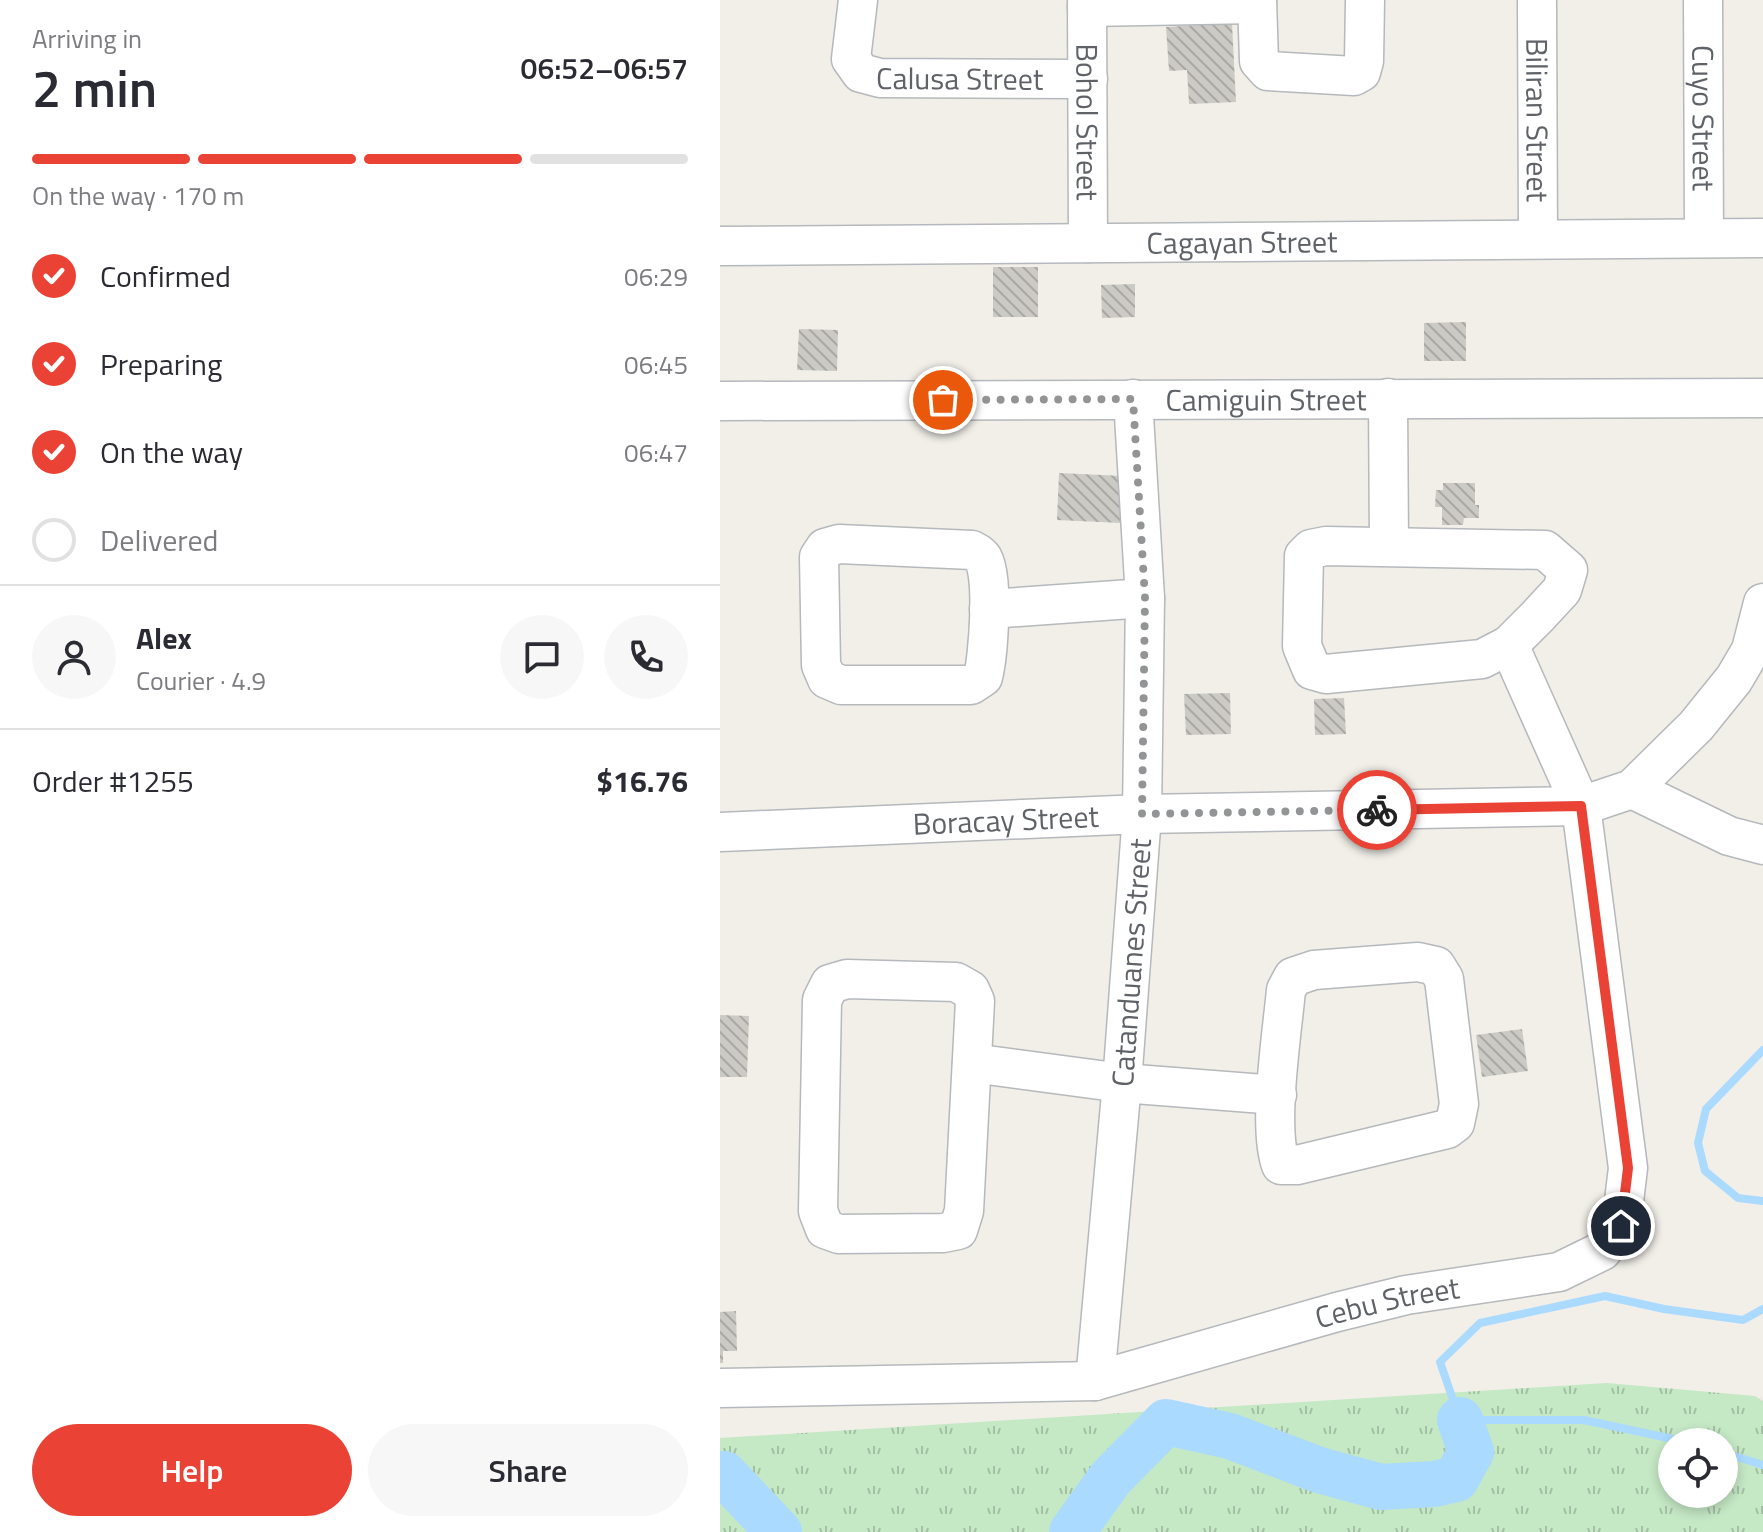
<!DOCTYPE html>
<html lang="en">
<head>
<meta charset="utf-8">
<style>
  :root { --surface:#fff; --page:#f7f7f7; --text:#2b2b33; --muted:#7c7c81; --line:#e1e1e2; --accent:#ea4335 }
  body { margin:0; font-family:"Titillium Web",sans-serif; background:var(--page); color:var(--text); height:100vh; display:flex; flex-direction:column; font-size:30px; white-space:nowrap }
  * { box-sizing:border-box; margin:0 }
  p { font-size:26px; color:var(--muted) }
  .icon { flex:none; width:44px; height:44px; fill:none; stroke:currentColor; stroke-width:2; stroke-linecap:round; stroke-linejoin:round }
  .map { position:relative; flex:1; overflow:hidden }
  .sheet { display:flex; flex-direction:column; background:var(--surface); width:720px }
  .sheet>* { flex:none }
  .controls { position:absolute; left:938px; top:1428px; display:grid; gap:16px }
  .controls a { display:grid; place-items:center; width:80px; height:80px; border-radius:50%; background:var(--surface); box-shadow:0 4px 12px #0003; font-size:40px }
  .pin { position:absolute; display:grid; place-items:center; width:68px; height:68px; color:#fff; margin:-34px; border:4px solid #fff; border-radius:50%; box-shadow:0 2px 8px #0007 }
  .courier { position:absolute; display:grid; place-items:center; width:80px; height:80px; margin:-40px; border:6px solid #ea4335; border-radius:50%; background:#fff; color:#222; box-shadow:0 2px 10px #0007 }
  .overview em { font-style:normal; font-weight:600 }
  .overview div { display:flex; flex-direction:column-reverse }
  .overview { display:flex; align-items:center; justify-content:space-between; height:136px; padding:0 32px }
  h1 { font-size:52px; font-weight:600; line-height:60px }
  .bar { display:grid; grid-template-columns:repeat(4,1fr); gap:12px 8px; align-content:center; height:96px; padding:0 32px }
  .bar i { height:10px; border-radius:6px; background:var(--line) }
  .bar .current { background:var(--accent) }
  .bar p { grid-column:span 4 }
  .line { display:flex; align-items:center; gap:20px; padding:0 32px; border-top:2px solid var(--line) }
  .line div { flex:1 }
  .round { display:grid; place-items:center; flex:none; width:84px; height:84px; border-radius:42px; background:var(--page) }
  ol { padding:0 32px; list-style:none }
  li { display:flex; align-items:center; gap:24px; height:88px }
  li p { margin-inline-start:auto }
  li .icon { padding:8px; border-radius:50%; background:var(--accent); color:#fff; stroke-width:4 }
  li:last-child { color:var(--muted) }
  li i { width:44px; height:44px; border:4px solid var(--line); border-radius:50% }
  .primary-button { display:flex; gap:16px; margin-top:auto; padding:16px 32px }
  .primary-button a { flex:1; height:92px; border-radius:48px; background:var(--accent); color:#fff; font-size:32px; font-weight:600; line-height:92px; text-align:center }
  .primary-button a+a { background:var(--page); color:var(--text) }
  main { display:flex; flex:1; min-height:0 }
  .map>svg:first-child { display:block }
</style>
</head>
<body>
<main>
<section class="sheet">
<div class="overview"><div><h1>2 min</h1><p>Arriving in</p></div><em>06:52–06:57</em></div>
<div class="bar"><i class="current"></i><i class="current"></i><i class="current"></i><i></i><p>On the way · 170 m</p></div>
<ol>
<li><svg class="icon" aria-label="check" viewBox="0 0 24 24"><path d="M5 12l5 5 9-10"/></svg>Confirmed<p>06:29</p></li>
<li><svg class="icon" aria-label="check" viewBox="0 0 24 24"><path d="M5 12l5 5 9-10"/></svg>Preparing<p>06:45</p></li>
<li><svg class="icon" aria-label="check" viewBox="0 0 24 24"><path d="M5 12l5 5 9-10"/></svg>On the way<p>06:47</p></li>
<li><i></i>Delivered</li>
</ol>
<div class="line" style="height:144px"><a class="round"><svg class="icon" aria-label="person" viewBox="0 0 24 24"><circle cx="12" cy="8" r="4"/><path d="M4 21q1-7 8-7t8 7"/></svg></a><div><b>Alex</b><p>Courier · 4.9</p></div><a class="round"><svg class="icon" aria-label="chat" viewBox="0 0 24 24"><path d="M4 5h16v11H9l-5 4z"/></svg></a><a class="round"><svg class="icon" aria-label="phone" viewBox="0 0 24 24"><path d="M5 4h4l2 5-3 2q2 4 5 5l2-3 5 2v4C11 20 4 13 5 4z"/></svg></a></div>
<div class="line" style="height:104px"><div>Order #1255</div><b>$16.76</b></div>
<div class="primary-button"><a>Help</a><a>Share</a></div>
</section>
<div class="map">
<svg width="1043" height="1532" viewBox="0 0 1043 1532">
  <defs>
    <pattern id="grass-tufts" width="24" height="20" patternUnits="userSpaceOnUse" patternTransform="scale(2)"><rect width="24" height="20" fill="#c5e8c5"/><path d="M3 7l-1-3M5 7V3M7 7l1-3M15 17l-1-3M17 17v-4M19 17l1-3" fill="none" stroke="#a3c0a4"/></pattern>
    <pattern id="building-back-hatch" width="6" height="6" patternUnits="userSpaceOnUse" patternTransform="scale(2)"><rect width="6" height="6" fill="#cccac5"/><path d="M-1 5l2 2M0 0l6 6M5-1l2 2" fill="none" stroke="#a9a8a4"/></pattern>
  </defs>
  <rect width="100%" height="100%" fill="#f1efe8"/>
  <path fill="url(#grass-tufts)" fill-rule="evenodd" d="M887 1383 1035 1396 1043 1401V1532H0V1438ZM952 1442H1004V1494H952Z"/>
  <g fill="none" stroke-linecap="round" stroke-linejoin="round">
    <path stroke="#aadaff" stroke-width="8" d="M1043 1050 986 1109 978 1143 985 1171 1018 1198 1043 1201
      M967 1442 864 1420H740L720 1362 760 1323 885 1296 944 1309 1023 1320 1043 1309
      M1004 1453 1043 1465"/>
    <path stroke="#aadaff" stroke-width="46" d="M0 1474H4L59 1532
      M352 1532 390 1479 446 1422 510 1436 599 1470 661 1487 714 1484 736 1479 751 1452 740 1420"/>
  </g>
  <path fill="url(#building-back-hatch)" d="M512 23 516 102 469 104 467 70 449 71 446 27Z
    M273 267H318V317H273Z
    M415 284V317L382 318 381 285Z
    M746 322V361H704V323Z
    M79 329 118 330 117 371 77 370Z
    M339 473 403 476 401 523 337 520Z
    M723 483H755V505H759V518H744L743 525H722V507H715L716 490H723Z
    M510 693 511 734 466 735 464 694Z
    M624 698 626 734 595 735 594 699Z
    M0 1015 29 1016 27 1077H0Z
    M802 1029 808 1071 762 1077 756 1035Z
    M16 1311 17 1351H3V1363H0V1312Z"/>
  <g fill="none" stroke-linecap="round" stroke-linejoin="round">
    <defs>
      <g id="minor">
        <path id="s1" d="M138 0 131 59 141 73 160 78 368 79"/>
        <path id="s2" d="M367 0 368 243"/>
        <path d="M537 0 539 61 548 71 634 76 641 72 644 61 645 0"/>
        <path id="s3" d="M817 0 818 239"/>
        <path id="s4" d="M983 0 984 237"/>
        <path d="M367 7 537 4"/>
        <path id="s5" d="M0 246 1043 238"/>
        <path d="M668 398 669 546"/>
        <path id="s6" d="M0 401 1043 398"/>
        <path d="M119 544 252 550C254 551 261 555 262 557 275 572 268 657 263 677L251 685H121L107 679 101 665 99 557 105 548Z"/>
        <path d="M606 546 825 550 848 570 842 590 817 617 789 645 762 659 606 674 592 670 582 646 584 556 591 549Z"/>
        <path d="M269 609 425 598"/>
        <path d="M912 789 1009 836 1043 845"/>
        <path id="s7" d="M0 832 422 814 861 806 912 789 976 726 1014 679 1031 650 1043 603"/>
        <path d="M698 962 716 966 724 979 739 1104 735 1123 727 1129 577 1165H561C547 1127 562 1034 566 990L573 977 594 970Z"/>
        <path d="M127 979 236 982 250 990 255 1001 244 1211 238 1230 223 1233 119 1234 105 1229 98 1211 102 1000 110 984Z"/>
        <path d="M252 1063 402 1083 557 1095"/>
        <path id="s8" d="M375 1381 402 1083 422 814 425 598 413 399"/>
        <path id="s9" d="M0 1388 375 1381 617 1312 686 1295 839 1272 882 1251 901 1226 908 1168 861 806 789 645"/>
      </g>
    </defs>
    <use href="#minor" stroke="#b5b8bc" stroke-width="41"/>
    <use href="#minor" stroke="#fff" stroke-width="38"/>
  </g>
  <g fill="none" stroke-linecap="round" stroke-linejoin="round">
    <path stroke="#929495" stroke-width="8" stroke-dasharray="0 14.4" d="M223 400 413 399 425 598 422 814 657 810"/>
    <path stroke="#ea4335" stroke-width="10" d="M657 810 861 806 908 1168 901 1226"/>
  </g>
  <g text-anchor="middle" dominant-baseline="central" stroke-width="6" stroke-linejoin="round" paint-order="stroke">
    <g font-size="30" fill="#5f6368" stroke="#fff">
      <text stroke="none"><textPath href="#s1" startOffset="176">Calusa Street</textPath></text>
      <text stroke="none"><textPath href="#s3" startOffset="120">Biliran Street</textPath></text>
      <text stroke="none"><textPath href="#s4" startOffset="118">Cuyo Street</textPath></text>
      <text stroke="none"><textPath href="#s2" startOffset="122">Bohol Street</textPath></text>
      <text stroke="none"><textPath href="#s5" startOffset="522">Cagayan Street</textPath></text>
      <text stroke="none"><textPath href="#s6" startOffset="546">Camiguin Street</textPath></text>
      <text stroke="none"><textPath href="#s7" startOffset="286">Boracay Street</textPath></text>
      <text stroke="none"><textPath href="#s8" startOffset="420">Catanduanes Street</textPath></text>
      <text stroke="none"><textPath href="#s9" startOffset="678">Cebu Street</textPath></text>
    </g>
  </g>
</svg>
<div class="controls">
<a><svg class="icon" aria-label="locate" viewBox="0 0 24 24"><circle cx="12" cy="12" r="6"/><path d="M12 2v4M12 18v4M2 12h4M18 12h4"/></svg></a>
</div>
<div class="pin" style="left:223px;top:400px;background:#ea580c"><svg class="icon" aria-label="bag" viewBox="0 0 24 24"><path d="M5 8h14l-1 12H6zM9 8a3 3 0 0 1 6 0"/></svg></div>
<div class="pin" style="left:901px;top:1226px;background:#1f2937"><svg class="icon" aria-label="home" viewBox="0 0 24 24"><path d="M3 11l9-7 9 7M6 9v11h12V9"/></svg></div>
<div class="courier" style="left:657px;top:810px"><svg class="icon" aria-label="bike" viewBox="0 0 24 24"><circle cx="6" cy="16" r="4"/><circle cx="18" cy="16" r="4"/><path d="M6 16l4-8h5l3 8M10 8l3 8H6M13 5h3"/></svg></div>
</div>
</main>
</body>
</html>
